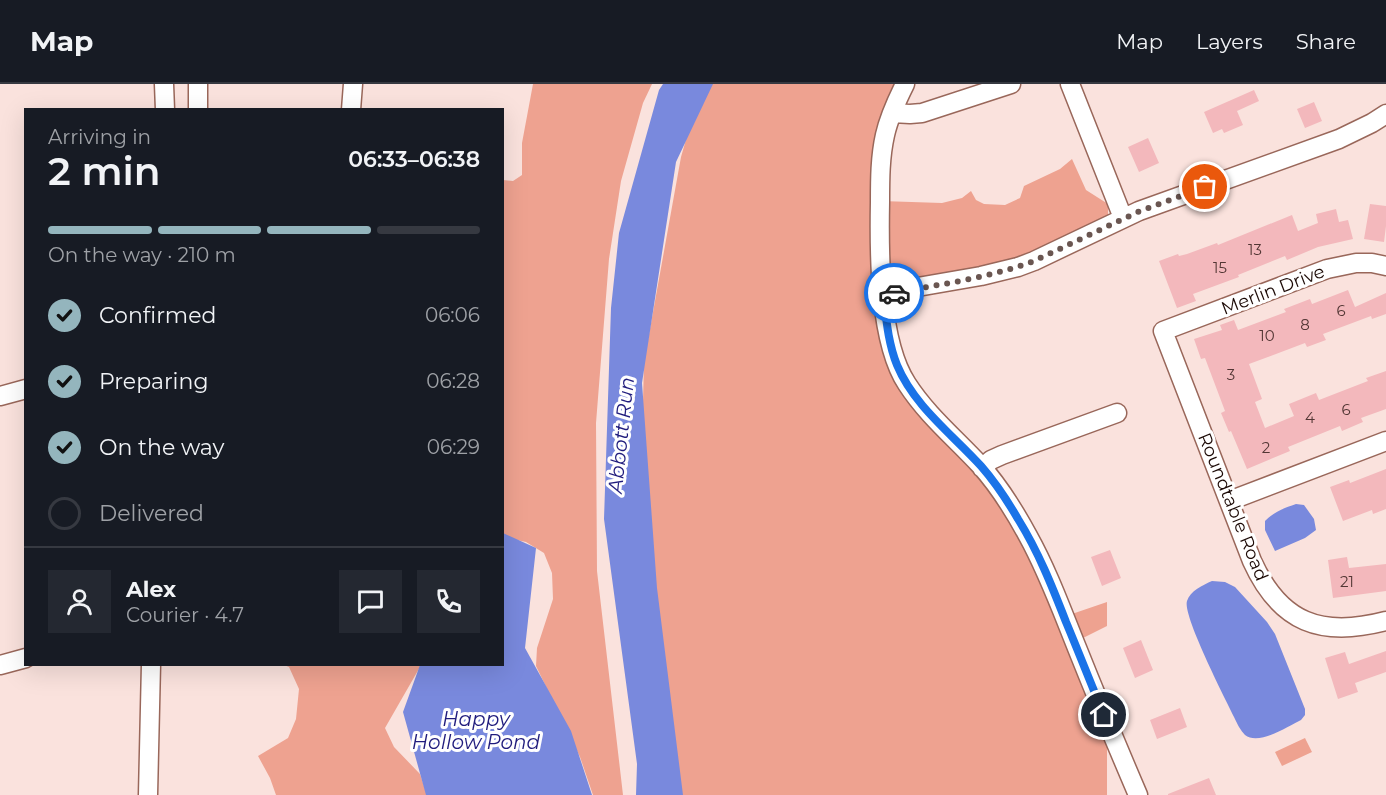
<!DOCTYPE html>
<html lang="en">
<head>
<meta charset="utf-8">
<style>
  :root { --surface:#171b24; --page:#242831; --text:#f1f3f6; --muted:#9ea1a6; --line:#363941; --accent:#94b5bd }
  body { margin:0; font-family:Montserrat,sans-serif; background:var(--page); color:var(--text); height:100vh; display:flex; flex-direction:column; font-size:22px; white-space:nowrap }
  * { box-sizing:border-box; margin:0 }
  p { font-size:20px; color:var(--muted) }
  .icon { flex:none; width:33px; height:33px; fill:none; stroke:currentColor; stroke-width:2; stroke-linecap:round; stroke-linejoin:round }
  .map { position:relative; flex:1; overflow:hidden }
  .drawer { position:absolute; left:24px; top:24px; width:480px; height:558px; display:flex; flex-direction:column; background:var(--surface); border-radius:0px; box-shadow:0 6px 24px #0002 }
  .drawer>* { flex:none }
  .pin { position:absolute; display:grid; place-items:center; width:51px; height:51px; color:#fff; margin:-26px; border:3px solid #fff; border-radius:50%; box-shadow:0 2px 6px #0007 }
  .courier { position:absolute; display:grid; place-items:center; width:60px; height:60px; margin:-30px; border:4px solid #1a73e8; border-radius:50%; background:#fff; color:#222; box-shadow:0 2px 8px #0007 }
  .head em { font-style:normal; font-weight:600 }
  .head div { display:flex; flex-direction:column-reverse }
  .head { display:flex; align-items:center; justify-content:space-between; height:102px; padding:0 24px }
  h1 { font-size:39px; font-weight:600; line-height:45px }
  .bar { display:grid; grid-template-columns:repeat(4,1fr); gap:9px 6px; align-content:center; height:72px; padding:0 24px }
  .bar i { height:8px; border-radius:4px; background:var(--line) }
  .bar .current { background:var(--accent) }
  .bar p { grid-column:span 4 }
  .line { display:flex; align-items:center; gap:15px; padding:0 24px; border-top:2px solid var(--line) }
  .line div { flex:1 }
  .round { display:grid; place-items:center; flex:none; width:63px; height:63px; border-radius:0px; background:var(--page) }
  ol { padding:0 24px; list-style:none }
  li { display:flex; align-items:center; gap:18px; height:66px }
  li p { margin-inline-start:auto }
  li .icon { padding:6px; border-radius:50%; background:var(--accent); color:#111; stroke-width:4 }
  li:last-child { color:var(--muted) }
  li i { width:33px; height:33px; border:3px solid var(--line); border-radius:50% }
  header { display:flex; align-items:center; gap:36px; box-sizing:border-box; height:84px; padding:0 30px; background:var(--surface); border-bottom:2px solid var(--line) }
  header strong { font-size:28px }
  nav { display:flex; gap:33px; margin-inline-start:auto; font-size:21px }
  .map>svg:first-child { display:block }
</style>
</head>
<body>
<header>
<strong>Map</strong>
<nav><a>Map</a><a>Layers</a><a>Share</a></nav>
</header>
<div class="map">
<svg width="1386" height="711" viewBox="0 0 1386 711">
  <rect width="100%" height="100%" fill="#fae2dd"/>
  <path fill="#eea290" d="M533 0H652L643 19 621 97 609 175 596 339 597 487 623 711H593L580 673 536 582 537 564 553 515 552 489 544 469 526 458 503 453V96L513 97 522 91V59Z
    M703 0H906L892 24 881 117 942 119 962 114 971 107 976 116 984 120 1005 121 1020 114 1024 102 1060 85 1072 75 1086 106 1108 120V143L992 186 890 219 891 264 979 384 1066 532 1107 518V542L1075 558 1107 640V711H670L641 395 644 278 681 73 697 17Z
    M284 581H420V583L385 644 394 663 420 690 427 711H276L270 694 258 672 288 654 296 635 299 605 289 583Z
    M1305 654 1312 668 1282 682 1275 668Z"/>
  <path fill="#7989dd" d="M663 0H713L676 78 642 299 657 504 683 711H636L637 680 604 435 611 224 619 149 659 6Z
    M1296 420 1304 421 1314 435 1316 446 1305 454 1275 467 1265 446V437C1274 428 1284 424 1296 420Z
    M503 449 536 464 525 564 571 647 592 711H426L403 628 420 581 502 580Z
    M1212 497 1225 498 1235 503 1267 538 1275 550 1305 625V631L1301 636C1288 642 1259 662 1245 651 1243 649 1241 646 1239 643 1230 624 1182 532 1187 517 1190 507 1203 501 1212 497Z"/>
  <path fill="#f3b8bc" d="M1254 6 1259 17 1237 27 1243 41 1224 49 1222 45 1213 49 1204 28Z
    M1314 18 1322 37 1305 44 1297 25Z
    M1148 54 1159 79 1139 88 1128 63Z
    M1370 120 1386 122V142L1384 158 1364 155Z
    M1336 125 1339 138 1348 136 1353 155 1318 163 1287 176 1285 172 1238 191 1239 193 1193 210 1196 217 1177 224 1159 177 1178 170 1179 172 1187 170 1217 159 1218 161 1292 131 1298 147 1318 139 1316 130Z
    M1348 206 1355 223 1386 209V230L1372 235 1371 232 1323 250 1326 256 1307 263 1305 259 1249 280 1262 315 1255 318 1265 344 1294 332 1289 320 1316 309 1319 316 1368 297 1366 294 1386 287V325L1361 334 1363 338 1342 347 1340 342 1288 363 1290 367 1247 385 1231 347 1229 348 1221 329 1225 327 1205 274 1201 275 1194 255 1222 246 1220 241 1234 236 1238 246 1286 228 1284 225 1310 215 1312 220Z
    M1386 385V425L1373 430 1372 426 1343 437 1330 403 1349 396 1350 399Z
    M1110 466 1121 494 1102 502 1091 473Z
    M1347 473 1349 484 1386 480V507L1333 514 1328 476Z
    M1141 556 1153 586 1135 594 1123 564Z
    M1386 567V588L1355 599 1358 608 1338 615 1325 574 1345 568 1349 580Z
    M1180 624 1187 643 1157 655 1150 636Z
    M1209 694 1216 711H1168V710Z"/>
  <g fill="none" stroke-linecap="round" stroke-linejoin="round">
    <defs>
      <path id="minor" d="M164 0 165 26
        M905 0C897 16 889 33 885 51 880 73 880 96 880 118 879 169 879 258 907 300 927 331 955 354 980 381 999 402 1015 428 1028 452 1048 488 1062 527 1077 564 1097 614 1117 662 1138 711
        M1070 0 1123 134
        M198 26V0
        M351 26 353 0
        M892 29 910 30 922 29 1011 0
        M1386 182 1372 179H1356L1327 185 1163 247 1252 477C1280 539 1321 554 1386 537
        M883 209 981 192 1018 183 1034 177 1139 127 1339 55 1372 39 1386 30
        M0 312 26 305
        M982 384 991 376 1002 371 1117 329
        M1229 417 1386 357
        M0 581 26 574
        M148 711 151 580"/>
    </defs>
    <use href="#minor" stroke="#99675a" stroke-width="21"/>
    <use href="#minor" stroke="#fff" stroke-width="18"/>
  </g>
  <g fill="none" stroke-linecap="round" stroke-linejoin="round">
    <path stroke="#6a5651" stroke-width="6" stroke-dasharray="0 10.8" d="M894 209C941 200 989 194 1034 177L1140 127 1205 103"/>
    <path stroke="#1a73e8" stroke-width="8" d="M894 209H883C886 233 888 259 897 281 914 322 952 350 981 382 995 398 1007 416 1018 435 1038 467 1052 502 1066 538 1079 569 1091 600 1104 631"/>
  </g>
  <g text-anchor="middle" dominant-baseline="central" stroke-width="6" stroke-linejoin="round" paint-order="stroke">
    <g font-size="15" fill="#523634">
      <text x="1255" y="165">13</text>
      <text x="1220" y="183">15</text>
      <text x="1341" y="226">6</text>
      <text x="1305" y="240">8</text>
      <text x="1267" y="251">10</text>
      <text x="1231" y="290">3</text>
      <text x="1346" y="325">6</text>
      <text x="1310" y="333">4</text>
      <text x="1266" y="363">2</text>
      <text x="1347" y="497">21</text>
    </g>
    <g font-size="18" fill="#1c0a06" stroke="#fff">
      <text transform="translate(1273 206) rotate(-21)">Merlin Drive</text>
      <text transform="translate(1233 423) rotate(68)">Roundtable Road</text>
    </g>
    <g font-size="20" font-style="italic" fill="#201c7d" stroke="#fff">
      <text transform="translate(621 351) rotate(-84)">Abbott Run</text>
      <text x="476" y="635">Happy<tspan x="476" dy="23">Hollow Pond</tspan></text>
    </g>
  </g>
</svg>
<div class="pin" style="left:1205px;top:103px;background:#ea580c"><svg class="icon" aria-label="bag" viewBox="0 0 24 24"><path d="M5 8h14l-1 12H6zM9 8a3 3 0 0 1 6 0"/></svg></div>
<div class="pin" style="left:1104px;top:631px;background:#1f2937"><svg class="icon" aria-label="home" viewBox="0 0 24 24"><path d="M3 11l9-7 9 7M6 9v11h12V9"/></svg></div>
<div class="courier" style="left:894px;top:209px"><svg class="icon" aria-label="car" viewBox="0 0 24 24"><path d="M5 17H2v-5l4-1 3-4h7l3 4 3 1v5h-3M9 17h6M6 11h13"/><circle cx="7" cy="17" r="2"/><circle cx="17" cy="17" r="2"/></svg></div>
<section class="drawer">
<div class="head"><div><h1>2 min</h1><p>Arriving in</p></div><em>06:33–06:38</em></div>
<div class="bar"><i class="current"></i><i class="current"></i><i class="current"></i><i></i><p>On the way · 210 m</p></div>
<ol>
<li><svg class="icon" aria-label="check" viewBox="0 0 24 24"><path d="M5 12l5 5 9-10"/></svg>Confirmed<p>06:06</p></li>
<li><svg class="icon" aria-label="check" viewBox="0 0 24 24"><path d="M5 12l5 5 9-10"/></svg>Preparing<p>06:28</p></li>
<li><svg class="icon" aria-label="check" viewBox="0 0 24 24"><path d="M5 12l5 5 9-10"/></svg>On the way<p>06:29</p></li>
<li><i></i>Delivered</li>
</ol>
<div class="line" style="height:108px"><a class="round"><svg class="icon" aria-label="person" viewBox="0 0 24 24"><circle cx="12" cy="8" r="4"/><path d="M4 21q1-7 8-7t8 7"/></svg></a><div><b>Alex</b><p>Courier · 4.7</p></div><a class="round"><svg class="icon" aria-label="chat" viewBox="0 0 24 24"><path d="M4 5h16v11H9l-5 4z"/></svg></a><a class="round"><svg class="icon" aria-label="phone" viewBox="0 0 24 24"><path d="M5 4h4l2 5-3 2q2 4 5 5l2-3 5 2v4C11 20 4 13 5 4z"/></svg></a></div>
</section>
</div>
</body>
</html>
